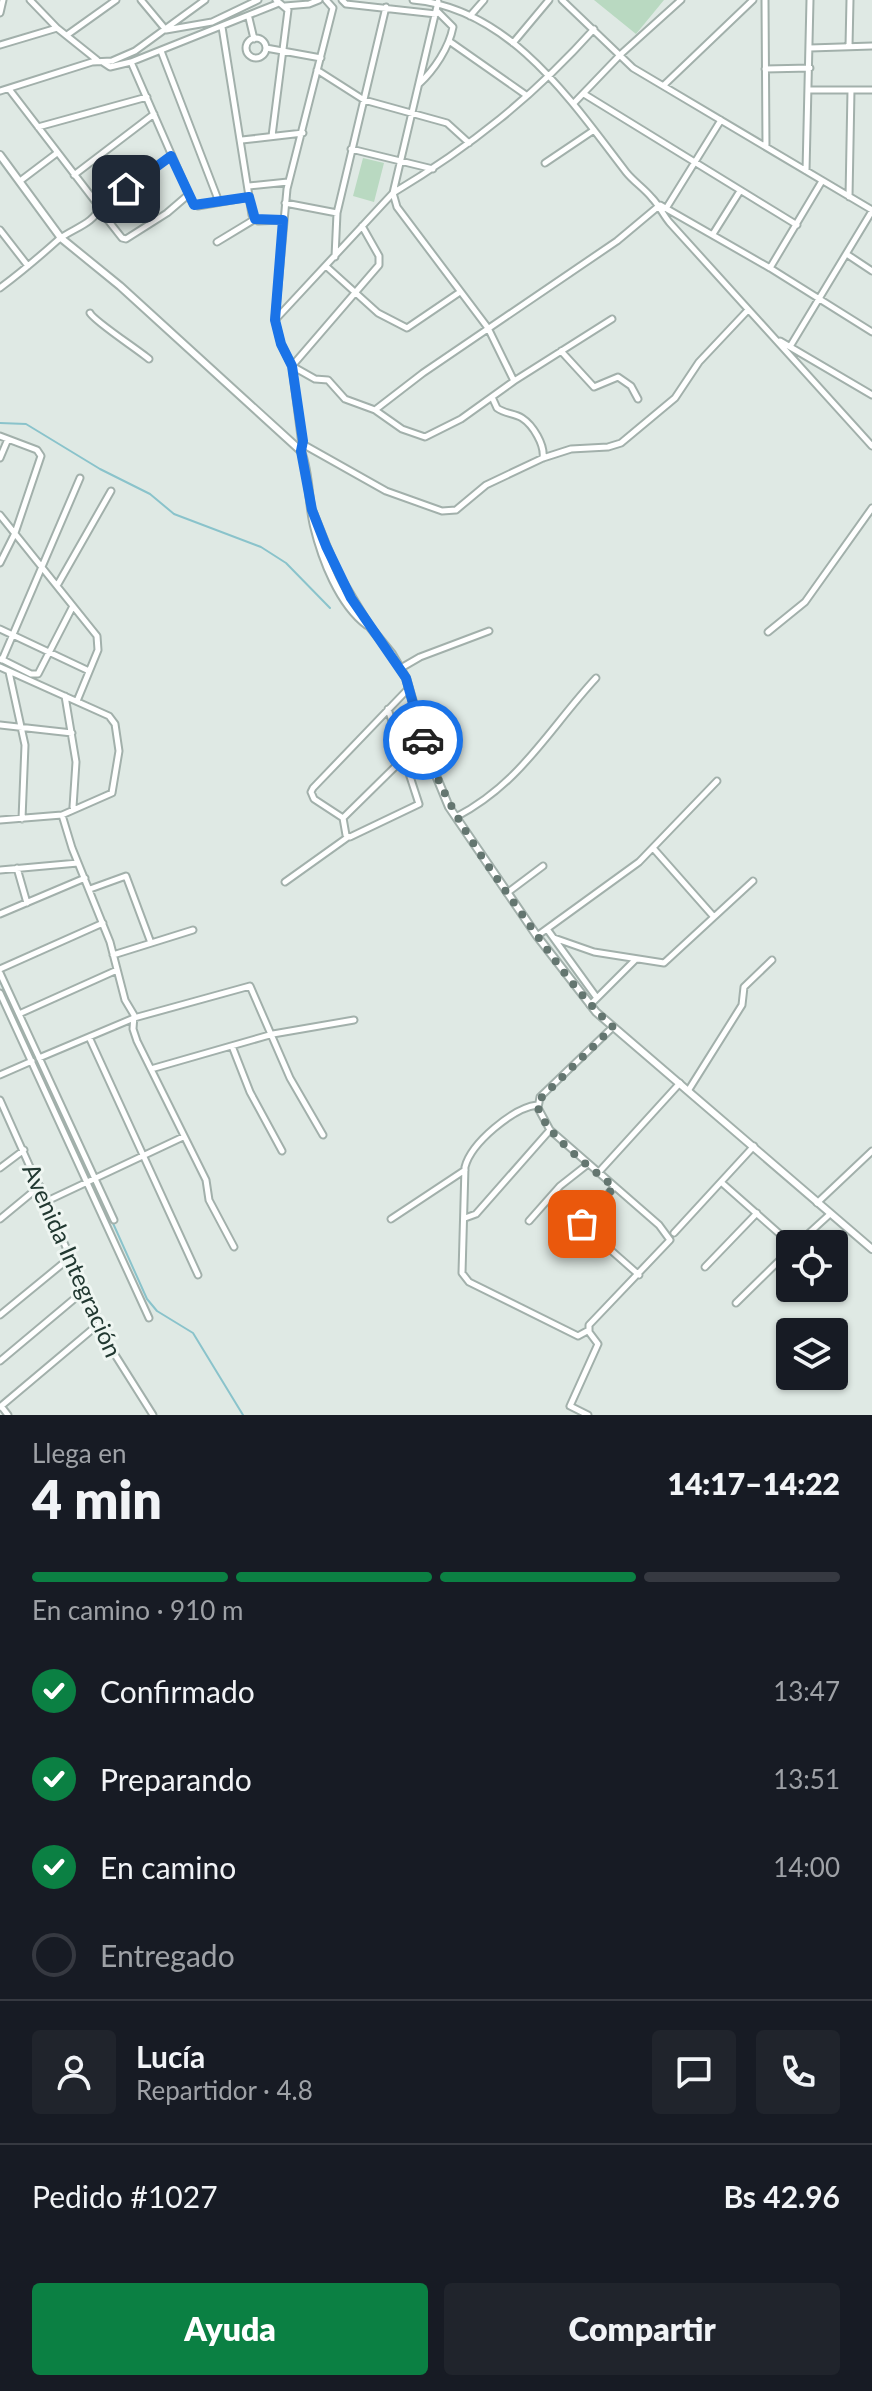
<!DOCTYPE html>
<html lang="es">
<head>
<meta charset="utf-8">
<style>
  :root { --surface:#171b24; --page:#20242c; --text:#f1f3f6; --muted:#9ea1a6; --line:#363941; --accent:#0b8043 }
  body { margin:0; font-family:Lato,sans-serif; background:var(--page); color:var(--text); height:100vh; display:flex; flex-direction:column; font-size:30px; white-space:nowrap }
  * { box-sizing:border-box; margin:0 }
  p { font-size:26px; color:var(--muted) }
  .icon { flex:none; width:44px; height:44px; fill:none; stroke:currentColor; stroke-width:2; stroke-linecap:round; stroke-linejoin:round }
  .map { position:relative; height:1415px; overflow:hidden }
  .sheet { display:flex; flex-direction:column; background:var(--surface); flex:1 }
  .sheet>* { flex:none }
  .controls { position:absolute; left:776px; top:1230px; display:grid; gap:16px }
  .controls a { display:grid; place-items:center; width:72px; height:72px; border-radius:8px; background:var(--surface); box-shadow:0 2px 6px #0004; font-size:40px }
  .pin { position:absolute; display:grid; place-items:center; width:68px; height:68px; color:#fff; margin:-34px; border-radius:16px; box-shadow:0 4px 12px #0006 }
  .courier { position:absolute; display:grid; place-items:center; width:80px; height:80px; margin:-40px; border:6px solid #1a73e8; border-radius:50%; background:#fff; color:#222; box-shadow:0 2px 10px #0007 }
  .head em { font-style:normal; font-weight:800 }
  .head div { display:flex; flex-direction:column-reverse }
  .head { display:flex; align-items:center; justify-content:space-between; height:136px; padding:0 32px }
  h1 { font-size:52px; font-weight:800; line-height:60px }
  .bar { display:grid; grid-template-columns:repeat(4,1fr); gap:12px 8px; align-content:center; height:96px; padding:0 32px }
  .bar i { height:10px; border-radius:6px; background:var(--line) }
  .bar .selected { background:var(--accent) }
  .bar p { grid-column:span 4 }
  .line { display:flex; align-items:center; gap:20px; padding:0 32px; border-top:2px solid var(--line) }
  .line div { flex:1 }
  .round { display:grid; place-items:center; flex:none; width:84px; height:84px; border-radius:8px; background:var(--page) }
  ol { padding:0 32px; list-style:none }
  li { display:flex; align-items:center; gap:24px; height:88px }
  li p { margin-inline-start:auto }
  li .icon { padding:8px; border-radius:50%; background:var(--accent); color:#fff; stroke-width:4 }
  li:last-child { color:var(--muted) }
  li i { width:44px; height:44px; border:4px solid var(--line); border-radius:50% }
  .primary-button { display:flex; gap:16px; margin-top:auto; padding:16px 32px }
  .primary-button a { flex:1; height:92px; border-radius:8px; background:var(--accent); color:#fff; font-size:32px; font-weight:800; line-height:92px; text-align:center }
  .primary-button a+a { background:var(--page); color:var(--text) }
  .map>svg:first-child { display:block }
</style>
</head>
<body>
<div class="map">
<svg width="872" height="1415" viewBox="0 0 872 1415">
  <rect width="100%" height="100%" fill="#dfe9e4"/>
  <path fill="#b9d9c1" d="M594 0H664L636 34Z
    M363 158 384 163 374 202 353 196Z"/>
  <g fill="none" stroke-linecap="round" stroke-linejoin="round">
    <path stroke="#8ac3cb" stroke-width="2" d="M0 423 26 424 100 469 150 494 174 514 261 547 286 563 330 608
      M0 981 89 1173
      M94 1184 106 1208
      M112 1221 147 1299 157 1311 193 1333 243 1415"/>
    <defs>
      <path id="minor" d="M30 0 57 28 97 60
        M141 0 166 30 212 22 258 0
        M342 0 346 4 436 14
        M413 0C510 8 572 102 626 172 634 182 644 188 652 198 659 205 663 215 670 223L872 446
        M562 0 633 68 872 210
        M765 0 766 146
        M285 6 309 4 319 0
        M0 13 3 0
        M470 16 484 0
        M249 18 254 39
        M222 27 252 215 258 221 283 220
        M67 35 116 0
        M246 48a10 10 0 1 1 20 0a10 10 0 1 1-20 0Z
        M449 41 526 95
        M513 43 549 0
        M0 45 57 28
        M849 46 850 0
        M266 48 321 58
        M810 48 872 46
        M161 51 219 202
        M131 62 193 204 198 206 249 197
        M104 63 110 67 131 62 279 3
        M765 69 810 68
        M317 70 364 100 447 123 469 143
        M419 84C434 70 449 48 453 27L437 11
        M664 85 753 0
        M9 89 98 205 106 204 171 156
        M809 90H872
        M0 91 92 62 112 61 135 51 205 0
        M584 94 797 225
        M574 103 621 54 681 0
        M38 127 147 97
        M272 136 288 10 276 0
        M242 140 303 133
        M351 149 433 169
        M545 163 594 130
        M806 171 810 0
        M74 175 154 114
        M20 181 57 153
        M249 186 288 182
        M849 197 851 90
        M285 203 337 213
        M667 207 721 120
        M100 210 122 238 126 239 167 213 188 195
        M362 226 379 256V265L292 366 315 379 328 380 345 399 375 410 402 429 425 437 461 419 514 381 612 319
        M0 230 28 266
        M713 234 740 191
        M217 242 255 219
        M848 255 872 271
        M335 257 337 213 386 7
        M327 267 378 313 407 328 460 292
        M770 268 822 181
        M0 288C20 273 39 257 58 240 71 229 95 224 100 206
        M90 313C94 321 137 349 149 359
        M275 319 287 189 333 8 326 0
        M780 341 872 395
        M791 345 872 211
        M561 351 594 387 618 377 631 386 638 399
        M514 381 488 328 397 207 393 193C470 147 534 96 594 29
        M492 397 497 408C505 414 514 413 522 418 533 425 545 445 543 458
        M375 410 423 373 617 241 660 205 770 268 872 332
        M0 436 37 450 41 456 15 533 0 563
        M302 445 292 366 281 344 275 320 393 193 438 2
        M301 451 302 445 306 446 386 491 442 511 456 510 486 485 543 458 571 449 608 447 621 443 675 398 699 362 748 310
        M0 458 8 439
        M0 515 97 636 98 650 77 701
        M58 584 111 491
        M0 629 89 671
        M768 632 805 602 872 508
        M1 659 31 674H38L73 606
        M2 660 80 478
        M0 667 109 716 115 724 119 751 112 793 62 815 0 820
        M401 668 420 657 489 631
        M9 672 25 745 22 819
        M65 696 76 762 73 807
        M388 709 419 804 350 837 346 835 343 818 314 799 311 792 313 788 409 688
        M0 725 72 733
        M62 815 72 848 110 942 125 1000 134 1015 133 1029 137 1041 206 1180 209 1200 234 1247
        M456 817C521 783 548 730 596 678
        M343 818 405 757
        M653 848 714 917
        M17 868 27 903
        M0 870 78 863
        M285 882 348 837
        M90 889 126 876 151 943
        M507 893 543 866
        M0 914 85 878
        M547 929 597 998
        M537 936 639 862 717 781
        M554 938 594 952 664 963 753 881
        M113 955 193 930
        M0 969 103 923
        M0 973 114 1220
        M0 993 149 1318
        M590 1005 636 959
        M19 1014 117 970
        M89 1037 198 1275
        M232 1046 250 1092 282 1151
        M39 1058 134 1018 250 986 290 1078 323 1135
        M151 1069 273 1034 354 1020
        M0 1075 32 1061
        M688 1091 742 1005 744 987 772 960
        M0 1100 112 1350 153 1415
        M537 1105C513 1108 471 1143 465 1167L462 1273 469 1282 578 1336 589 1330
        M0 1168 24 1150
        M598 1173 680 1083
        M721 1182 791 1244
        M47 1201 183 1137
        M817 1203 872 1151
        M465 1218 476 1214 550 1130
        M0 1219 40 1186
        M391 1219 465 1170
        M529 1221 560 1186 588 1164
        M582 1224 614 1187
        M588 1230 639 1275
        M674 1233 754 1146
        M797 1244 830 1214
        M705 1267 757 1213
        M736 1303 790 1250
        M0 1315 72 1256
        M0 1361 86 1289
        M1 1406 8 1415
        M0 1407 101 1322
        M588 1415 570 1406 598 1344 589 1332V1325L670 1240 659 1225 550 1130 538 1108 540 1097 613 1027"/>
      <path id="tertiary" d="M0 155 61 238 120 286 301 451C310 475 308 501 314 526 322 559 339 604 367 625
        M312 510 337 572 370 627 392 654 406 678 430 761 449 807 537 936 596 1012 872 1249"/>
    </defs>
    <use href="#minor" stroke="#a2b0ab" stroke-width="9"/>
    <use href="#tertiary" stroke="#a2b0ab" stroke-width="10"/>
    <use href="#minor" stroke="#fff" stroke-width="5"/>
    <use href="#tertiary" stroke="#fff" stroke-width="6"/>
  </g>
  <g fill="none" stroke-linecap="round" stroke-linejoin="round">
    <path stroke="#647670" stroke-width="8" stroke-dasharray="0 14.4" d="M423 740C445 808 483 859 524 917 551 955 578 995 613 1027L537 1102C540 1132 592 1168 614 1187L582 1224"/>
    <path stroke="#1a73e8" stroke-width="10" d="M126 189 171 156 194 205 249 197 255 219 283 220 275 320 281 344 292 366 303 441 301 451 312 510 326 546 351 598 406 678 423 740"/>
  </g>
  <g text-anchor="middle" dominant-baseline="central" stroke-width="6" stroke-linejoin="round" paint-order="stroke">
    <g font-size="24" fill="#213831" stroke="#eff6f2">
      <text transform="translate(73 1260) rotate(66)">Avenida Integración</text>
    </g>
  </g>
</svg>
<div class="controls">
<a><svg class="icon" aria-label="locate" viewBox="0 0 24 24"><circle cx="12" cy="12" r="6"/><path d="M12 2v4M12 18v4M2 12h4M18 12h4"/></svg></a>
<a><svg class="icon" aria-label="layers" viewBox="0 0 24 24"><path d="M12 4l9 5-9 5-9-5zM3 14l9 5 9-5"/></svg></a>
</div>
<div class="pin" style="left:582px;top:1224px;background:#ea580c"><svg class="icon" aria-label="bag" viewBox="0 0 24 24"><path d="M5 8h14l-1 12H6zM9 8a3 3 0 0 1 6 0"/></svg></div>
<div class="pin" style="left:126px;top:189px;background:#1f2937"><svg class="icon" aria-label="home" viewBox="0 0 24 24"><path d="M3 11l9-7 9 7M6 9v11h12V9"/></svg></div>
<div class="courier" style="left:423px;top:740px"><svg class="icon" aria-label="car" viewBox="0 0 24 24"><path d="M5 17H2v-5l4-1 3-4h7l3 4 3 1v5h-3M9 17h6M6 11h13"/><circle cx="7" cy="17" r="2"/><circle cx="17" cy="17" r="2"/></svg></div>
</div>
<section class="sheet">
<div class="head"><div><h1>4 min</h1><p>Llega en</p></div><em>14:17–14:22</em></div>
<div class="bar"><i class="selected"></i><i class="selected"></i><i class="selected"></i><i></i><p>En camino · 910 m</p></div>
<ol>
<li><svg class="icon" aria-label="check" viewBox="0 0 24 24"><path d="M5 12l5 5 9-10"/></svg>Confirmado<p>13:47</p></li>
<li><svg class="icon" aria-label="check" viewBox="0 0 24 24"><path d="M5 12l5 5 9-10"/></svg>Preparando<p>13:51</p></li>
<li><svg class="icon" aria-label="check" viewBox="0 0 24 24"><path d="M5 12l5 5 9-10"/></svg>En camino<p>14:00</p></li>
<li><i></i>Entregado</li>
</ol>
<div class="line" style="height:144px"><a class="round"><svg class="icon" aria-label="person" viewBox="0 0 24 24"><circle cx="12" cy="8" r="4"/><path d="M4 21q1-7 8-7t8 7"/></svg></a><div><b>Lucía</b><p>Repartidor · 4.8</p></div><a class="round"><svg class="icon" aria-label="chat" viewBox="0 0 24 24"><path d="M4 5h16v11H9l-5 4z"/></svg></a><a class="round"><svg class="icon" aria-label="phone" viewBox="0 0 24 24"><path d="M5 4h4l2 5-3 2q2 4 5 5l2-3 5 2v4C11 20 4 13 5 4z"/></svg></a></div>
<div class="line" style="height:104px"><div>Pedido #1027</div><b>Bs 42.96</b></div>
<div class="primary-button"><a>Ayuda</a><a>Compartir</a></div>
</section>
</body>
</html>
